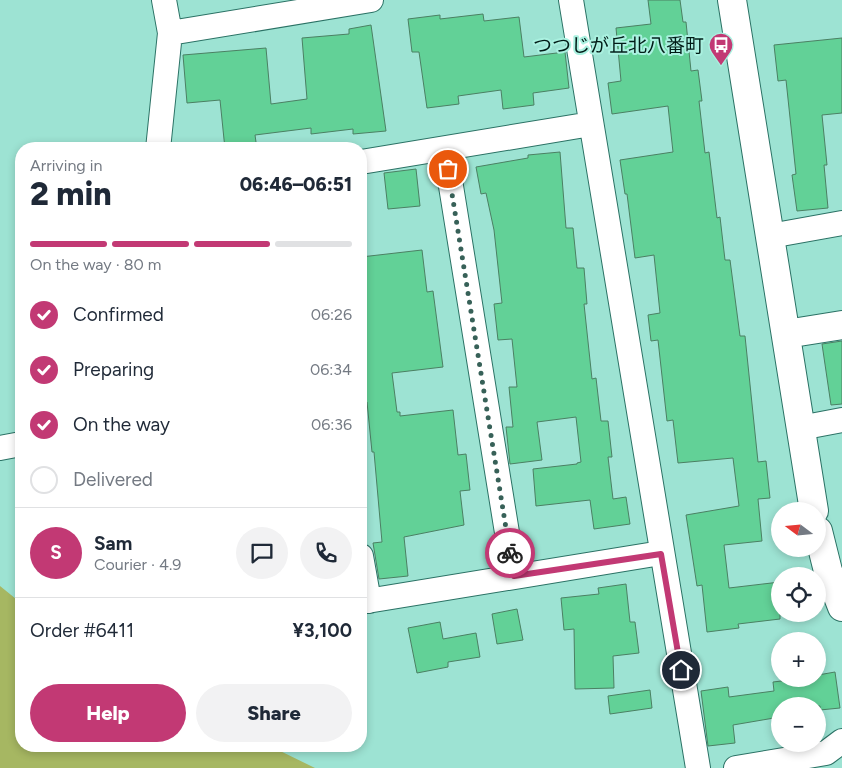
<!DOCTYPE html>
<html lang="en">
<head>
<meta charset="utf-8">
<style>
  :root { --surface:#fff; --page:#f2f2f3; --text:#1f2937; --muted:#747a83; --line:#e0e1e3; --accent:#c23974 }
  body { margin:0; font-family:Figtree,"Noto Sans JP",sans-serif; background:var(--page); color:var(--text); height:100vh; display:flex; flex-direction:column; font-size:19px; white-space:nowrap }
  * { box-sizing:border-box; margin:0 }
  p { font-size:16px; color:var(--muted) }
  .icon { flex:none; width:28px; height:28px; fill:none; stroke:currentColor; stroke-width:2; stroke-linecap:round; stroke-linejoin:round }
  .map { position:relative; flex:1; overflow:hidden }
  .drawer { position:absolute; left:15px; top:142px; width:352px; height:610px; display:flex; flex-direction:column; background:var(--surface); border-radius:20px; box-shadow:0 2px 8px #0003 }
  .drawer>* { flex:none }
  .needle { width:32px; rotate:286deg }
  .tools { position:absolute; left:771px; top:502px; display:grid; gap:10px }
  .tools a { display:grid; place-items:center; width:55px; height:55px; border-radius:50%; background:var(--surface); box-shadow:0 2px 8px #0003; font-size:25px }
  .pin { position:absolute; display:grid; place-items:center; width:42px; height:42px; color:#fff; margin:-21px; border:2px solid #fff; border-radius:50%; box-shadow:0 1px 5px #0007 }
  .courier { position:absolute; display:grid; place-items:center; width:50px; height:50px; margin:-25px; border:4px solid #c23974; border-radius:50%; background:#fff; color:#222; box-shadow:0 1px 6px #0007 }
  .overview em { font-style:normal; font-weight:800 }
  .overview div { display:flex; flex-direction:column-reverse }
  .overview { display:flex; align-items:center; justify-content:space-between; height:85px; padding:0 15px }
  h1 { font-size:32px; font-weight:800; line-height:38px }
  .bar { display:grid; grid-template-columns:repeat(4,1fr); gap:8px 5px; align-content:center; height:60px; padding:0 15px }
  .bar i { height:6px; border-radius:4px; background:var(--line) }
  .bar .active { background:var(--accent) }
  .bar p { grid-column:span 4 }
  .line { display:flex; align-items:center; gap:12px; padding:0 15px; border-top:1px solid var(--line) }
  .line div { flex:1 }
  .round { display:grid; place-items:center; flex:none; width:52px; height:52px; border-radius:26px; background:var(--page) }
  ol { padding:0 15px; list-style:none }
  li { display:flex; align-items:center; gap:15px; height:55px }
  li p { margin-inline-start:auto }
  li .icon { padding:5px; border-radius:50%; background:var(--accent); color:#fff; stroke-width:4 }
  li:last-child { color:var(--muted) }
  li i { width:28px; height:28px; border:2px solid var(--line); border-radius:50% }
  .primary-button { display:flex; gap:10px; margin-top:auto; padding:10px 15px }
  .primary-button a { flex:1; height:58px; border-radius:30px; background:var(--accent); color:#fff; font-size:20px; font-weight:800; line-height:58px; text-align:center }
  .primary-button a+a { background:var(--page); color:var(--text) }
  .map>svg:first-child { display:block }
</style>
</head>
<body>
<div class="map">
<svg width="842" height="768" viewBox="0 0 842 768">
  <rect width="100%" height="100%" fill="#9de3d3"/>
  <path fill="#a6b762" d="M0 586 21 603V746H270L315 768H0Z"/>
  <path fill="#62d197" stroke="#4b8063" d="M648 0H680L683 22H686L691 71 698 70 702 101H699L705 153 709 152 717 218 720 217 725 260H730L740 336H745L758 462 766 461 770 498 758 499 762 541 724 545 729 588 780 582V619L738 624 739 628 707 632 702 585 697 586 686 515 739 506 733 458 678 463 673 420 667 421 658 340 651 341 648 315 660 313 654 255 635 258 627 194H625L620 160 673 152 668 106 612 114 608 83 621 81 616 28 651 24Z
    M483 14 484 21 519 17 524 57 565 52 569 88 533 93 534 105 503 109 501 90 458 96 459 104 427 108 419 52H412L408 19 440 15V19Z
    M371 25 386 131 353 134V129L311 134V128L255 135 257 149H225L220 100 187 103 183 55 266 48 271 104 307 99 302 38 349 34V29Z
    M842 38V113L822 115 827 165H824L828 208 797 211 792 175 796 174 786 80 778 81 774 45Z
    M560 152 566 228H573L577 268H584L587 304H584L592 379 596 378 601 421H608L612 457H608L613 499 626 497 630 524 594 529 590 500 536 506 533 469 577 464V463L581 462 576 417 537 422 542 460 510 464 506 427H513L509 387H517L512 339 498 340 494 304 502 303 494 230 486 193 481 194 476 167 528 158V155Z
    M416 169 420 206 388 209 384 173Z
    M422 250 427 292 433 291 443 367 392 373 397 412H400V416L453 410 458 455 466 454 470 490 460 491 464 525 404 537 408 576 379 579 373 543 382 542 374 452H372L367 402 364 403 361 383V257Z
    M842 341V404L831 405 822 344Z
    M626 584 630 622H635L639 653 613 656 614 688 575 689 574 629 564 630 561 598 599 594 598 588Z
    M517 609 523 640 497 644 492 614Z
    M440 622 443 639 476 633 480 657 448 662V667L417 673 408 628Z
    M835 672 840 708 820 710V706H780V717L733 725 735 743 708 746 701 691 728 687 729 697 774 691 773 682 798 679H818V675Z
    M650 690 652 708 610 714 608 696Z"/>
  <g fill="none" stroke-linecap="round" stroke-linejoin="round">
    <defs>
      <path id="street" d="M571 0 698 768
        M170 33 371 0
        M158 149 170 33 164 0
        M445 149 514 576
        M361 162 591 124
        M770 236 842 223
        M800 428 842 420
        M0 448 21 444
        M361 556 369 601
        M361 602 661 553
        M736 768 826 753 842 741"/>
      <path id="secondary" d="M732 0 814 511
        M786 334 842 325
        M818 531 828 571 842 607"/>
    </defs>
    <use href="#street" stroke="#2b7265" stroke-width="26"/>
    <use href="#secondary" stroke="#2b7265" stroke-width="30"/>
    <use href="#street" stroke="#fff" stroke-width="24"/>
    <use href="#secondary" stroke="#fff" stroke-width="28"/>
  </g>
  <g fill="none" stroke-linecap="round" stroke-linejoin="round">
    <path stroke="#376158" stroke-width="5" stroke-dasharray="0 9" d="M448 169 510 553"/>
    <path stroke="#c23974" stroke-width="6" d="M510 553 514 576 661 554 681 670"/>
  </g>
  <defs>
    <symbol id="bus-pin" viewBox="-11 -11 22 30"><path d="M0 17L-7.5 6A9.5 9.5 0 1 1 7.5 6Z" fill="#c23974" stroke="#aaf1e0"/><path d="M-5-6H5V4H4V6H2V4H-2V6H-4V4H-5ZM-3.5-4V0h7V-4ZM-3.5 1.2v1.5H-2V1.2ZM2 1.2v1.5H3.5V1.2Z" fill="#fff"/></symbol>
  </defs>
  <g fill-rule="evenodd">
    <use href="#bus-pin" x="707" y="31" width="28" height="38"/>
  </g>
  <g text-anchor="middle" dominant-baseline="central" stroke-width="4" stroke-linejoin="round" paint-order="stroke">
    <g font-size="19" fill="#001b16" stroke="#aaf1e0" text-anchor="end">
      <text x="704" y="45">つつじが丘北八番町</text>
    </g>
  </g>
</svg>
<div class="tools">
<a><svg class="needle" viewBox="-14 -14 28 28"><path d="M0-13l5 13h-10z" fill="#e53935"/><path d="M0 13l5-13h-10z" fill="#747a83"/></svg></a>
<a><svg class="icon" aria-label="locate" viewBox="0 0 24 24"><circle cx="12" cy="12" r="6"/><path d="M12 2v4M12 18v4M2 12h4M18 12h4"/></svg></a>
<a>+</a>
<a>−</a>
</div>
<div class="pin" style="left:448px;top:169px;background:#ea580c"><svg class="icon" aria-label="bag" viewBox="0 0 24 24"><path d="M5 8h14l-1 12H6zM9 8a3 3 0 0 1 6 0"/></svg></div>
<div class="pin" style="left:681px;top:670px;background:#1f2937"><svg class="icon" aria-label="home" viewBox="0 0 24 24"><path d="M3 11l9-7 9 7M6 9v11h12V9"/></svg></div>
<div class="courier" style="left:510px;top:553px"><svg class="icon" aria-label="bike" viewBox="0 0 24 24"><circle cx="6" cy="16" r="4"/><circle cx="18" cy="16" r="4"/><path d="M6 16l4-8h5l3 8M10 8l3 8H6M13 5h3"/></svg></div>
<section class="drawer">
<div class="overview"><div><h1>2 min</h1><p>Arriving in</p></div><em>06:46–06:51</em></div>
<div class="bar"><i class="active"></i><i class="active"></i><i class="active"></i><i></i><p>On the way · 80 m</p></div>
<ol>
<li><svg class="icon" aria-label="check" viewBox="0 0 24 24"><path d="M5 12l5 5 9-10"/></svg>Confirmed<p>06:26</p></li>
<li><svg class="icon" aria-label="check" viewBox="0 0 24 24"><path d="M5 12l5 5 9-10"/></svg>Preparing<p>06:34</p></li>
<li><svg class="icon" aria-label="check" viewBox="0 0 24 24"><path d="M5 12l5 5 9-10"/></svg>On the way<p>06:36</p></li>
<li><i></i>Delivered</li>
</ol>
<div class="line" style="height:90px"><b class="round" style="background:var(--accent);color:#fff">S</b><div><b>Sam</b><p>Courier · 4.9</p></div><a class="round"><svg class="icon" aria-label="chat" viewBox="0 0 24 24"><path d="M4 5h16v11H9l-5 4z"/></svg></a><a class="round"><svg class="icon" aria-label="phone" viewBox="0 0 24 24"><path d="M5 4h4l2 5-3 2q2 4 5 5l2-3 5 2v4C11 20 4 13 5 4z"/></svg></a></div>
<div class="line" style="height:65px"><div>Order #6411</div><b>¥3,100</b></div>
<div class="primary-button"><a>Help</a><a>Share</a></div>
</section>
</div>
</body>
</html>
